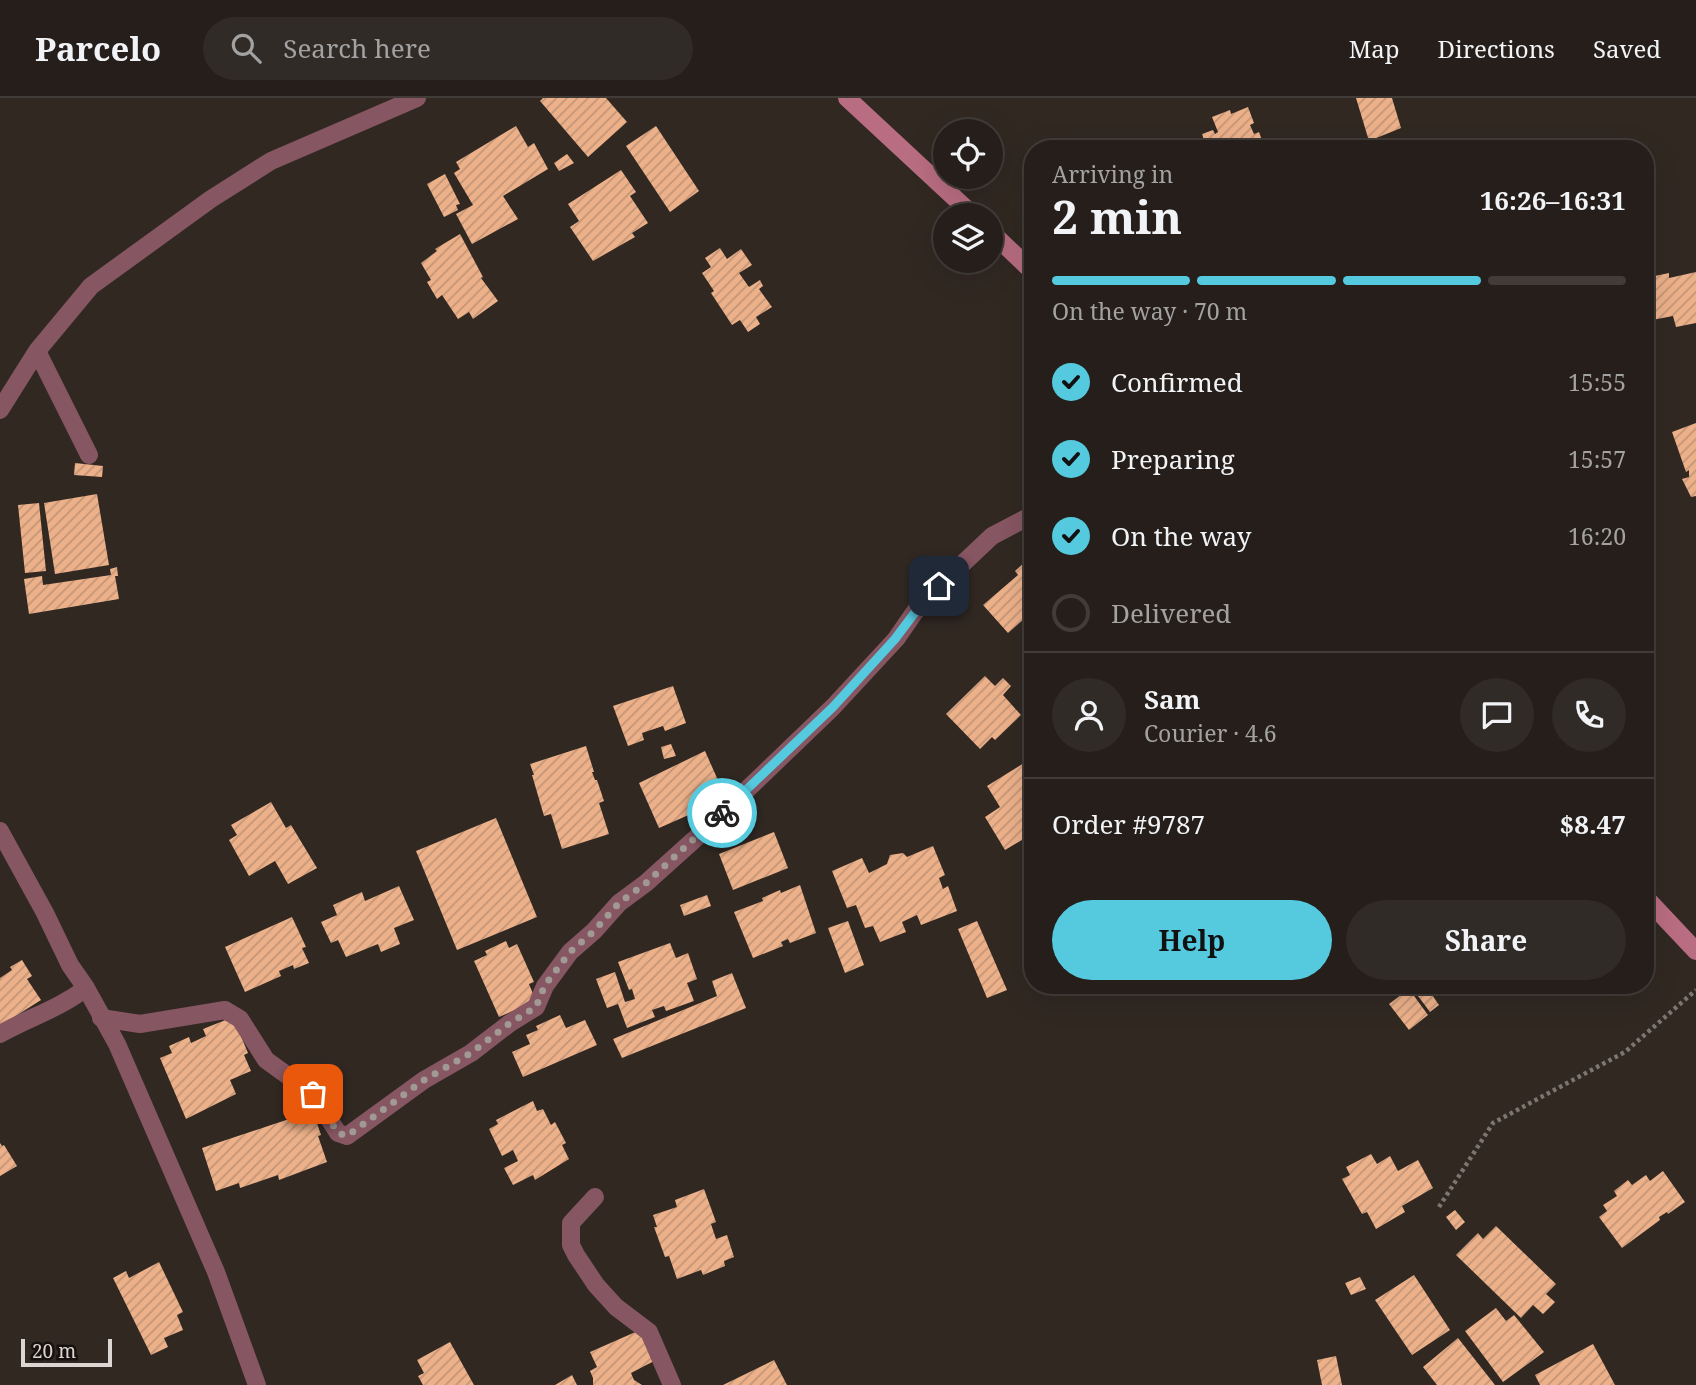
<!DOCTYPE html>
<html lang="en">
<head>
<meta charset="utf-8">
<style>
  :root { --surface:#251e1a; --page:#312b27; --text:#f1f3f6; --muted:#a3a2a2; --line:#423c39; --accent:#55cadf }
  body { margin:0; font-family:"Noto Serif",serif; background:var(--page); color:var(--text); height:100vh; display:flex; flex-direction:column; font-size:26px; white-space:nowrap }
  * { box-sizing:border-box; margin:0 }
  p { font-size:23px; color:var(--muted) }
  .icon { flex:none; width:38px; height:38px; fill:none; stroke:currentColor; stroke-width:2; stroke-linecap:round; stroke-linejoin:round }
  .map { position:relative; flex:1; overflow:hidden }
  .side { position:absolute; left:1024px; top:42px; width:630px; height:854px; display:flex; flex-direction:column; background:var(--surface); border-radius:28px; box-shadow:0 7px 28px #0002,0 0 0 2px var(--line) }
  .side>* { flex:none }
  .controls { position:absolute; left:933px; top:21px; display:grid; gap:14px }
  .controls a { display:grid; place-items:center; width:70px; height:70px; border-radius:50%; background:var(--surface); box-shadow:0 7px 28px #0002,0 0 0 2px var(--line); font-size:35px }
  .scale { position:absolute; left:21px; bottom:18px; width:91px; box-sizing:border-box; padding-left:7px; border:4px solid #dcd6d2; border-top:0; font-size:19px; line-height:24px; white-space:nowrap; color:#dcd6d2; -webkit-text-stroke:5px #16110f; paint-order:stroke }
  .pin { position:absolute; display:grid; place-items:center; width:60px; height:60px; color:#fff; margin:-30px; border-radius:14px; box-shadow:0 4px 10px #0006 }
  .courier { position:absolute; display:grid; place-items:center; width:70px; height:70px; margin:-35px; border:5px solid #55cadf; border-radius:50%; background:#fff; color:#222; box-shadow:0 2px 9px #0007 }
  .headline em { font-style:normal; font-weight:700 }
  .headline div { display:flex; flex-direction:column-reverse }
  .headline { display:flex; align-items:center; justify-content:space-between; height:119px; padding:0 28px }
  h1 { font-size:46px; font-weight:700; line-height:52px }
  .bar { display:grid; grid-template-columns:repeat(4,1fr); gap:10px 7px; align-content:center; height:84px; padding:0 28px }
  .bar i { height:9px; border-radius:5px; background:var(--line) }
  .bar .active { background:var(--accent) }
  .bar p { grid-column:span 4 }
  .line { display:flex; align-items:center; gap:18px; padding:0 28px; border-top:2px solid var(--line) }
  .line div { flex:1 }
  .round { display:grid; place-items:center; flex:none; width:74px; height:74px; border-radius:37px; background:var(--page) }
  ol { padding:0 28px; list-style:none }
  li { display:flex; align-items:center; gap:21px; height:77px }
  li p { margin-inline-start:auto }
  li .icon { padding:7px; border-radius:50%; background:var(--accent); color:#111; stroke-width:4 }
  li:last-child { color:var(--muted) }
  li i { width:38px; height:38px; border:4px solid var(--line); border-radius:50% }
  .action { display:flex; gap:14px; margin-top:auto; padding:14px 28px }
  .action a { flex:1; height:80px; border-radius:42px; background:var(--accent); color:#111; font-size:28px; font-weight:700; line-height:80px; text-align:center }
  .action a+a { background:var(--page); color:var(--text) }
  header { display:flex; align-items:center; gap:42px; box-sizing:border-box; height:98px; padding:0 35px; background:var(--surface); border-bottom:2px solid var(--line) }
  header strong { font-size:33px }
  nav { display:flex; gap:38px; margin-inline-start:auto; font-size:24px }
  .search { width:490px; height:63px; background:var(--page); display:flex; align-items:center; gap:18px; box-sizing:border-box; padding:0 24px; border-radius:38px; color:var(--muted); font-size:26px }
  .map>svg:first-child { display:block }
</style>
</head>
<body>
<header>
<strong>Parcelo</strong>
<div class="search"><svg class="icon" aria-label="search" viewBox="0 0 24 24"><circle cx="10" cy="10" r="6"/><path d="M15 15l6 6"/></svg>Search here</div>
<nav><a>Map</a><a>Directions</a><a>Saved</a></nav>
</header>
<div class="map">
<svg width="1696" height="1287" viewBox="0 0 1696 1287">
  <defs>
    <pattern id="building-hatch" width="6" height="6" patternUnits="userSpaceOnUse" patternTransform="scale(1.75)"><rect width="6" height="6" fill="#edb18a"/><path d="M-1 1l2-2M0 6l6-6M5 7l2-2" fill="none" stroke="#c29577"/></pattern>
  </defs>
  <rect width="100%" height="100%" fill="#312822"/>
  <path fill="url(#building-hatch)" d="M543 0H606L627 24 588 59 540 3Z
    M1356 0H1392L1401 30 1369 43Z
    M1248 9 1254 25 1250 27 1254 36 1259 34 1265 51H1207L1202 36 1213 32 1215 36 1218 34 1212 19 1230 12 1231 16Z
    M516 28 528 49 534 45 548 71 503 98 518 121 472 146 456 116 473 107 454 75 460 71 456 64Z
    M656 28 699 93 670 114 626 48Z
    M1384 42 1386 51H1373L1371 46Z
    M1424 42 1427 51H1397V50Z
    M567 56 574 65 559 73 554 65Z
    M621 72 636 94 630 98 648 125 632 135 635 139 593 163 570 129 579 123 568 106Z
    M445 76 460 106 456 107 458 112 444 119 427 86Z
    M460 136 483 179 481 180 498 203 473 221 469 214 458 221 442 197 437 201 427 184 431 182 421 165 437 153 435 151Z
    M720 150 727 161 741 151 752 167 739 175 749 189 760 182 763 188 759 191 772 209 756 219 760 226 748 234 740 222 732 227 711 195 714 193 702 175 711 169 705 160Z
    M1696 174V225L1676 229 1673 218 1647 223 1645 180 1669 175V180Z
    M1696 325V398L1691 399 1682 381 1689 379V372L1686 374 1672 334Z
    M75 365 103 368 102 379 74 377Z
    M97 396 109 467 55 476 44 405Z
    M39 405 46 473 25 475 18 407Z
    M1032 458V514L1008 535 983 507 1018 477 1015 473Z
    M117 469 118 478H115L119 501 29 516 24 481 42 478 43 487 111 477 110 471Z
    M985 578 995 588 1003 580 1011 588 1003 597 1021 617 995 642 992 639 980 651 946 616Z
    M673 588 686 625 665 633 663 628 642 635 644 642 628 648 613 608Z
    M671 646 676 658 664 661 661 649Z
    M586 648 594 674H592L595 682H597L604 703 599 705 609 736 562 751 551 716 544 718 532 677H534L530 666Z
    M705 653 729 707 703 718 700 712 659 730 639 685Z
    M1032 660V759L1022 742 1005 752 985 719 1000 709 987 688Z
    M271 704 286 730 291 727 317 770 288 786 275 763 249 778 229 742 237 737 231 727Z
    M496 720 537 819 457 852 416 753Z
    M774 734 788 770 733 792 719 756Z
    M933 748 945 777 939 780 943 791 948 788 957 813 921 827 917 817 902 824 906 834 880 844 873 828 865 830 856 807 847 810 832 773 862 760 869 775 887 766 890 757 903 755 907 759Z
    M800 787 816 835 790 845 788 841 781 844 783 848 753 860 734 814 763 803 762 800 780 792 781 795Z
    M399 788 414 822 394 830 400 846 381 854 378 846 346 859 338 842 331 845 321 824 337 817 333 807 362 794 365 803Z
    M707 797 711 808 684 818 680 807Z
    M292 819 306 849 302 850 309 865 294 871 293 867 279 873 281 878 245 894 225 849Z
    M848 823 864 867 845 875 828 830Z
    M977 823 1007 892 987 900 958 831Z
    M506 843 509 850 517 846 534 884 529 886 536 903 499 919 474 863 487 857 485 853Z
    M670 845 676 860 688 855 697 881 687 885 694 903 666 913 664 908 652 912 655 919 627 930 618 906 607 910 596 881 615 874 625 904 635 901 632 891 629 892 618 864Z
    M22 862 32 878 27 881 41 902 0 928V880L12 872 10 869Z
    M732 875 746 910 622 960 613 941 717 898 712 883Z
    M1409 891 1428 917 1409 932 1389 906Z
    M1428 891 1439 907 1430 914 1418 898Z
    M560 917 566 930 585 922 597 947 523 979 512 954 530 946 526 937 538 932 536 928Z
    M233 919 248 955 244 957 251 973 230 982 236 996 186 1021 160 960 172 955 169 948 189 939 191 945 206 938 203 931Z
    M533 1003 537 1013 543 1011 551 1027 555 1024 566 1045 562 1047 569 1061 535 1082 533 1077 513 1087 504 1070 518 1063 513 1052 502 1058 489 1031 498 1026 496 1022Z
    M313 1013 321 1037 318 1038 327 1064 279 1082 278 1077 240 1090 239 1085 216 1093 202 1050Z
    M0 1045 2 1048 4 1047 17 1068 0 1078Z
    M1371 1056 1377 1066 1390 1058 1398 1073 1418 1062 1433 1090 1402 1108 1405 1114 1376 1131 1367 1114 1362 1116 1342 1081 1350 1077 1346 1069Z
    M1663 1073 1685 1104 1668 1116 1667 1114 1659 1119 1660 1122 1622 1150 1599 1119 1607 1113 1603 1107 1617 1098 1614 1093 1628 1082 1632 1087 1646 1077 1650 1083Z
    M704 1091 716 1124 711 1126 716 1141 727 1137 734 1159 724 1163 725 1168 703 1177 701 1172 677 1181 669 1158 665 1159 654 1129H657L653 1117 677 1109 675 1102Z
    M1455 1112 1465 1124 1456 1132 1446 1119Z
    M1496 1128 1556 1186 1546 1196 1555 1204 1543 1216 1533 1207 1521 1220 1456 1157 1478 1135 1483 1141Z
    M159 1164 183 1214 177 1217 183 1232 164 1240 168 1249 151 1257 113 1180 126 1173 129 1180Z
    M1414 1177 1450 1232 1412 1257 1375 1202Z
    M1360 1179 1366 1191 1351 1197 1345 1185Z
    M1496 1210 1506 1223 1514 1217 1544 1254 1503 1284 1465 1233Z
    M640 1232 658 1261 631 1275 634 1282 642 1287H593V1280L590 1273 597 1269 590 1254Z
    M1458 1240 1495 1287H1437L1423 1269Z
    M450 1244 474 1287H423L418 1278 424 1275 417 1262Z
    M1593 1246 1615 1287H1540L1535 1277Z
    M1336 1258 1342 1287H1322L1317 1262Z
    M774 1262 787 1287H723Z
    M572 1277 577 1287H555Z"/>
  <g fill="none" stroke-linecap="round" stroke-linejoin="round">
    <path stroke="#7d7570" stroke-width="4.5" stroke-dasharray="3.5 3.5" stroke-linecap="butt" d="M1439 1109 1493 1025 1625 954 1696 892"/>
    <path stroke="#865662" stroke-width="18" d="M37 253 89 357
      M0 312 37 253 91 188 211 101 271 63 417 0
      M0 733 45 815 70 867 86 890 117 946 216 1174 257 1287
      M101 920 140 926 225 912 240 921 266 962 313 996 338 1035 347 1038 424 982 471 955 510 925 536 909 545 888 570 854 594 833 619 805 646 785 706 731 833 609 896 541 921 505 992 438 1032 417
      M0 936C30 919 59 911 86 890
      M595 1099 571 1125V1147L576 1157 596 1187 616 1209 649 1234 672 1287"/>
    <path stroke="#b96d82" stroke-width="18" d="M847 0 973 117
      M990 133 1032 173
      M1645 799 1696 853"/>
  </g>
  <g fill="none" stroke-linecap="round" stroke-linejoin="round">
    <path stroke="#a09994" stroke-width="7" stroke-dasharray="0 12.6" d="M313 996 338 1035 347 1038 424 982 471 955 510 925 536 909 545 887 570 854 594 833 619 805 646 785 722 715"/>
    <path stroke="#55cadf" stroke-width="9" d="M722 715 833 609 895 541 922 505 939 488"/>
  </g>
</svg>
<div class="controls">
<a><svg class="icon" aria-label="locate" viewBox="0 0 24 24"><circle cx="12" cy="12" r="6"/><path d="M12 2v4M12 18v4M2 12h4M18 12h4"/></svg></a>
<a><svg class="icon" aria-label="layers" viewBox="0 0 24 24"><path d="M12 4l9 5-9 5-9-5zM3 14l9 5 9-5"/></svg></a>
</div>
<div class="scale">20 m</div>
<div class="pin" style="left:313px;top:996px;background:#ea580c"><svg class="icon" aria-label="bag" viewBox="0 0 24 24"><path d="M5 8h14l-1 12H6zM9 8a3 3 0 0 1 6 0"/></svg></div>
<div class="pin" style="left:939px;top:488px;background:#1f2937"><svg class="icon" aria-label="home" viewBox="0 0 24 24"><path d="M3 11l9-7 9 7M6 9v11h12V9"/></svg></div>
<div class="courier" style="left:722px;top:715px"><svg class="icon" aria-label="bike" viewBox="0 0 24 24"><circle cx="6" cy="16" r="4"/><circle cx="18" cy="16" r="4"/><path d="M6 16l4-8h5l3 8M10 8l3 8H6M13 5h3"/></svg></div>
<section class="side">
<div class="headline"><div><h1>2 min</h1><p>Arriving in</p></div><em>16:26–16:31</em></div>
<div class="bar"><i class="active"></i><i class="active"></i><i class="active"></i><i></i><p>On the way · 70 m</p></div>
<ol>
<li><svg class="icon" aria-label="check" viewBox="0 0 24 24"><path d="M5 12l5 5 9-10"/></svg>Confirmed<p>15:55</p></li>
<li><svg class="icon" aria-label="check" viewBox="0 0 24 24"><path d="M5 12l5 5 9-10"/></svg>Preparing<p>15:57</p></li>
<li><svg class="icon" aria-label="check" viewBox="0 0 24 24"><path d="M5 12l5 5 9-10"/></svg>On the way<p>16:20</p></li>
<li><i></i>Delivered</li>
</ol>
<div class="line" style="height:126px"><a class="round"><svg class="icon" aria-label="person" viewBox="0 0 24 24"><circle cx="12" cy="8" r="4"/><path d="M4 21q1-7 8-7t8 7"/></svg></a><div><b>Sam</b><p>Courier · 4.6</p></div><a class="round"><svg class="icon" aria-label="chat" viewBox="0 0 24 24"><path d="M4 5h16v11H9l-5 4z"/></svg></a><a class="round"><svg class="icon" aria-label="phone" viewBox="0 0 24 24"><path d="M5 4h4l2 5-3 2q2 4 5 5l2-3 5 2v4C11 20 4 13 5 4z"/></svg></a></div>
<div class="line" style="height:91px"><div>Order #9787</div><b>$8.47</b></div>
<div class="action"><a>Help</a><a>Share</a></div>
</section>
</div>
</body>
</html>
